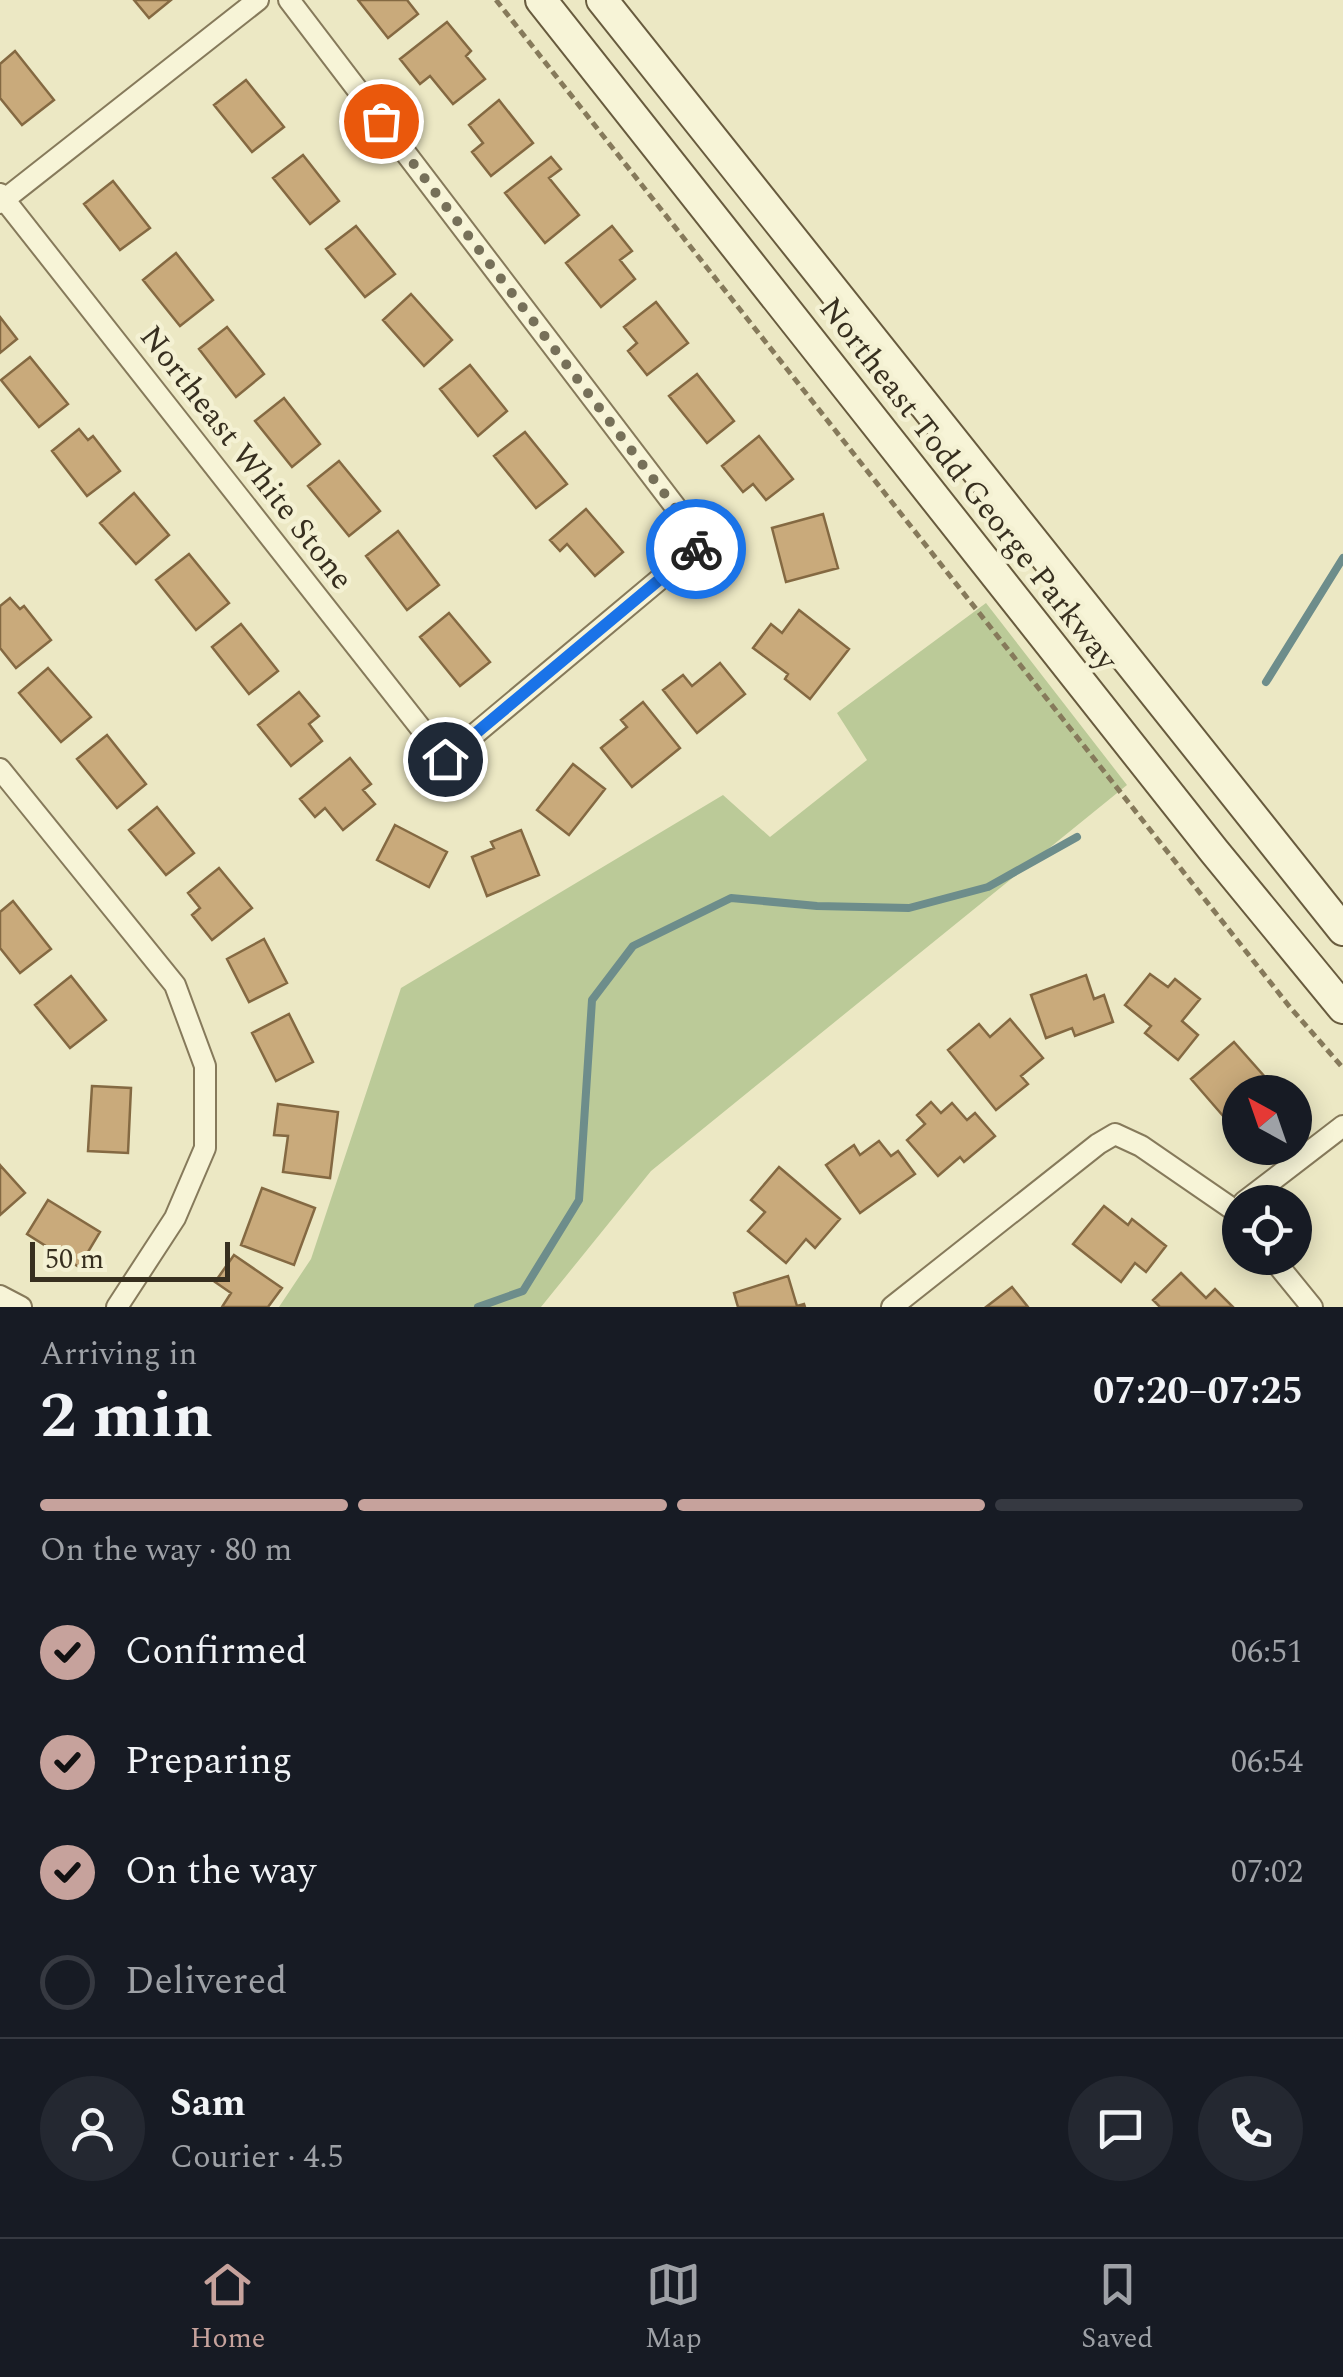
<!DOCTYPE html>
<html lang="en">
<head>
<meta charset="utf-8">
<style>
  :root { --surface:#171b24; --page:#242831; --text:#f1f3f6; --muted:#9ea1a6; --line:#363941; --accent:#c6a29c }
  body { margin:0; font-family:Spectral,serif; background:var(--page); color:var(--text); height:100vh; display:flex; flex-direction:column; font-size:38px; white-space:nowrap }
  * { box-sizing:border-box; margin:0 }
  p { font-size:32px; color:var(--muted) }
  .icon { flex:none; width:55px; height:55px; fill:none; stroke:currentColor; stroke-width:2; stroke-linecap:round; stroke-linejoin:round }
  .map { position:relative; height:1307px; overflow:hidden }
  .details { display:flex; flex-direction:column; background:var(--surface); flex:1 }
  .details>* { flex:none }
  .needle { width:65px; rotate:320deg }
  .tools { position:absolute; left:1222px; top:1075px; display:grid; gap:20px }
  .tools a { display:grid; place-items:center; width:90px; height:90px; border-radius:50%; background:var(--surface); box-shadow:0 5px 25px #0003; font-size:50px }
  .scale { position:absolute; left:30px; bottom:25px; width:200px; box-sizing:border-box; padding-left:10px; border:5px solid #372f1f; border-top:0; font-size:28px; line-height:35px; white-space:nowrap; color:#372f1f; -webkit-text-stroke:8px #f4f1d3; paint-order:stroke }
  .pin { position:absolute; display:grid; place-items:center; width:85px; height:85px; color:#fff; margin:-42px; border:5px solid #fff; border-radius:50%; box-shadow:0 2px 10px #0007 }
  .courier { position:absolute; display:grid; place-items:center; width:100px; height:100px; margin:-50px; border:8px solid #1a73e8; border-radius:50%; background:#fff; color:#222; box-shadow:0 2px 12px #0007 }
  .head em { font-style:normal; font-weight:700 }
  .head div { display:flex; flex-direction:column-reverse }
  .head { display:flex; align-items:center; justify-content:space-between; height:170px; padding:0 40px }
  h1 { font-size:65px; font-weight:700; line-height:75px }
  .bar { display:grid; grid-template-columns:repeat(4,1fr); gap:15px 10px; align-content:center; height:120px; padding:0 40px }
  .bar i { height:12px; border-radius:8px; background:var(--line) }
  .bar .selected { background:var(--accent) }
  .bar p { grid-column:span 4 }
  .line { display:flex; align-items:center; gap:25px; padding:0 40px; border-top:2px solid var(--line) }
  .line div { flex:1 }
  .round { display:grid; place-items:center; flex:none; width:105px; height:105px; border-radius:52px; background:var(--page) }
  ol { padding:0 40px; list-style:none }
  li { display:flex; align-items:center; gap:30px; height:110px }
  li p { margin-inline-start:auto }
  li .icon { padding:10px; border-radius:50%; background:var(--accent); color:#111; stroke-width:4 }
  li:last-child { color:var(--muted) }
  li i { width:55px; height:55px; border:5px solid var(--line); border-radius:50% }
  .tab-bar { display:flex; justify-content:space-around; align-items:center; height:140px; border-top:2px solid var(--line); background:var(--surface); font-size:28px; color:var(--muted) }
  .tab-bar a { display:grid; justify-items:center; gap:5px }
  .tab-bar .selected { color:var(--accent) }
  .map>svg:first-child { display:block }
</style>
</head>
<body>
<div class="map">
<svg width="1343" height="1307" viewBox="0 0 1343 1307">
  <rect width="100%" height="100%" fill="#ece8c4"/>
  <path fill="#bbca98" d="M986 603 1127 785 651 1171 541 1307H279L311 1259 401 988 723 795 770 837 867 760 837 713Z"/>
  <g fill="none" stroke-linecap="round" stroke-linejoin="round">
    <path stroke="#6d8d8b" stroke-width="8" d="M1266 682 1343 558
      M478 1307 523 1291 579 1200 592 1000 633 946 731 898 817 906 909 908 988 887 1077 837"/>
  </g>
  <path fill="#c9aa7b" stroke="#846942" stroke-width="2.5" d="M134 0H171L149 18Z
    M358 0H407L418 14 388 38Z
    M447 22 471 51 466 56 485 79 453 104 430 76 420 84 400 59Z
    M15 51 54 100 22 125 0 98V64Z
    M246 80 284 127 252 152 214 105Z
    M499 100 533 143 491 176 472 152 483 143 469 125Z
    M303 155 339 201 310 224 273 178Z
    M551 157 561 169 549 178 579 215 545 243 505 193Z
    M113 181 150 228 120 250 84 204Z
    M356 226 395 274 365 297 326 249Z
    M612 226 632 251 620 260 635 279 601 307 566 263Z
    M176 253 213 300 180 326 143 280Z
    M411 294 452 340 424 366 383 320Z
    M656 302 688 343 647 375 628 351 637 343 624 327Z
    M0 317 17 339 0 353Z
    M227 327 264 374 236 397 199 349Z
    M30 357 68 404 39 427 1 380Z
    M470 365 507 411 478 436 440 389Z
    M697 374 734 421 707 443 669 396Z
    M284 398 320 444 292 467 255 421Z
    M79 429 88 440 93 436 120 471 87 496 52 451Z
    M525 432 567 484 536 508 494 456Z
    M759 436 793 479 766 500 753 484 743 492 722 466Z
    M339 461 380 511 349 536 308 486Z
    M134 493 169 535 136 564 100 523Z
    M586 509 623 552 595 576 567 544 560 551 550 540Z
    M823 514 838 568 786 582 772 528Z
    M398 531 439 585 407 610 366 556Z
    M189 554 229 603 196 630 156 580Z
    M10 598 20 609 24 606 51 640 16 668 0 648V606Z
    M799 610 849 649 810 699 785 679 788 674 753 648 771 624 782 633Z
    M449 613 490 662 460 686 420 637Z
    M241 624 278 671 249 694 212 647Z
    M720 663 745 694 697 733 663 690 683 675 692 686Z
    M48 668 91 717 61 742 19 693Z
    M299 692 319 716 309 724 322 741 291 766 258 725Z
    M643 702 680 748 632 787 601 748 627 727 621 720Z
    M107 735 146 784 117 808 77 759Z
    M350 758 371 784 363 790 375 804 343 830 325 808 315 817 300 799Z
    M573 764 605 789 569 835 537 810Z
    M157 807 194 853 166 875 129 830Z
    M395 825 447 852 429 887 377 860Z
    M521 830 539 875 487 896 472 857 494 848 491 842Z
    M219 868 252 908 212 940 192 915 200 908 188 893Z
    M13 901 51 949 20 973 0 948V912Z
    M264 939 287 983 249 1002 227 959Z
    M1150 974 1168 987 1175 979 1200 999 1182 1021 1198 1035 1178 1060 1145 1033 1151 1026 1125 1005Z
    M1086 975 1094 999 1104 995 1113 1022 1075 1036 1072 1028 1046 1038 1031 995Z
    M71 976 106 1020 70 1048 35 1005Z
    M289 1014 313 1062 276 1081 252 1033Z
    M1010 1019 1043 1058 1021 1076 1028 1084 996 1110 948 1050 979 1024 990 1037Z
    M1234 1042 1273 1086 1265 1092H1240V1129L1237 1132 1191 1079Z
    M92 1086 131 1088 128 1153 88 1151Z
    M931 1102 941 1113 952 1103 967 1120 975 1113 995 1136 964 1162 960 1157 938 1176 907 1140 925 1124 917 1115Z
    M278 1104 338 1112 330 1178 283 1172 288 1136 274 1135Z
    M879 1141 891 1156 898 1151 915 1174 860 1213 826 1165 854 1145 860 1155Z
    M0 1165 25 1193 0 1215Z
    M779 1167 840 1219 815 1248 806 1239 786 1263 748 1231 765 1212 751 1200Z
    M262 1188 315 1208 294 1265 241 1245Z
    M48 1200 100 1232 79 1267 27 1234Z
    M1104 1206 1128 1225 1132 1219 1166 1246 1146 1272 1135 1263 1121 1282 1073 1244Z
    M234 1255 282 1288 268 1307H222L231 1293 215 1282Z
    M1181 1273 1206 1298 1215 1289 1233 1307H1160L1153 1300Z
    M788 1276 797 1306 804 1304 805 1307H738L734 1293Z
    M1012 1287 1028 1307H986Z"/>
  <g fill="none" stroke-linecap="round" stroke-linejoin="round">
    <defs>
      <path id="minor" d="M0 194 445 759 703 543 289 0
        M0 203 258 0
        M0 769 175 985 205 1066V1148L175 1218 117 1307
        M1244 1202 1343 1126
        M1272 1258 1312 1307
        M0 1296 21 1307
        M892 1307 1098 1144 1115 1134 1141 1146 1234 1210 1240 1218"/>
      <path id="secondary" d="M541 0 1214 851 1343 1008
        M602 0 1343 930"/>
    </defs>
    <use href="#minor" stroke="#867a5b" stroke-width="24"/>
    <use href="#secondary" stroke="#685b3e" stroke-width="34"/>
    <path stroke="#867a5b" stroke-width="5" stroke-dasharray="8 5" stroke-linecap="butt" d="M496 0 1289 1006 1343 1068"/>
    <use href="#minor" stroke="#f7f4d7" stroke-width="20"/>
    <use href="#secondary" stroke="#f7f4d7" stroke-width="30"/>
  </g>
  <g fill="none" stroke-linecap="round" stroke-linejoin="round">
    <path stroke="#767059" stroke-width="10" stroke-dasharray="0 18" d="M381 121 702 543 696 549"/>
    <path stroke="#1a73e8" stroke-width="12" d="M445 759 696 549"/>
  </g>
  <g text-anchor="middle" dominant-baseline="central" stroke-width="9" stroke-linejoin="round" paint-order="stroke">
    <g font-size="32" fill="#372f1f" stroke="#f4f1d3">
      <text transform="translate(246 458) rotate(52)">Northeast White Stone</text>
      <text transform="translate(968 484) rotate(52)">Northeast Todd George Parkway</text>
    </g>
  </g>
</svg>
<div class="tools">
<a><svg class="needle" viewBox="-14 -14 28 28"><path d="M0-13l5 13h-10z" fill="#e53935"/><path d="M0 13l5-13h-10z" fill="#9ea1a6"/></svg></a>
<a><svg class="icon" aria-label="locate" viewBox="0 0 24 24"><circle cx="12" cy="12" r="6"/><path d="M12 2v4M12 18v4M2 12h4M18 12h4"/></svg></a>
</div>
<div class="scale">50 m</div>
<div class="pin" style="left:381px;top:121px;background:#ea580c"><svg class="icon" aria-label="bag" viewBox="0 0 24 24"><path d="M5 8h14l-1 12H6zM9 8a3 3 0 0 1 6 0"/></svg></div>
<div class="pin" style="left:445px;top:759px;background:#1f2937"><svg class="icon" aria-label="home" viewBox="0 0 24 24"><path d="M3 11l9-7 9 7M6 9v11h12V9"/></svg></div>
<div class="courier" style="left:696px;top:549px"><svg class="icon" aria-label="bike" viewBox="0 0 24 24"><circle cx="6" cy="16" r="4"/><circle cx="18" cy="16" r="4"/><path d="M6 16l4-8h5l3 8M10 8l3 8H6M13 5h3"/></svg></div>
</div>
<section class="details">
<div class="head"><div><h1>2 min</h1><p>Arriving in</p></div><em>07:20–07:25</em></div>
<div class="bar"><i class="selected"></i><i class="selected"></i><i class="selected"></i><i></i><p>On the way · 80 m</p></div>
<ol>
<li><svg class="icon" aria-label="check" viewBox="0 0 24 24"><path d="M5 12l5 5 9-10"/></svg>Confirmed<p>06:51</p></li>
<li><svg class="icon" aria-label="check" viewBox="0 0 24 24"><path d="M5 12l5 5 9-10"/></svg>Preparing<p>06:54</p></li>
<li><svg class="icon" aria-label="check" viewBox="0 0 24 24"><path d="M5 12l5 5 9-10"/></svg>On the way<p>07:02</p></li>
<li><i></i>Delivered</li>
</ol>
<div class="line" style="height:180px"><a class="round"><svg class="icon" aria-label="person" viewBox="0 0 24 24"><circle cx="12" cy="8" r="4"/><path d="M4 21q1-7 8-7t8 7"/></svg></a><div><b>Sam</b><p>Courier · 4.5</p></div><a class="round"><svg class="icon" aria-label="chat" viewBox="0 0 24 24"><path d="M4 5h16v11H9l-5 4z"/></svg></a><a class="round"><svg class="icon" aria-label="phone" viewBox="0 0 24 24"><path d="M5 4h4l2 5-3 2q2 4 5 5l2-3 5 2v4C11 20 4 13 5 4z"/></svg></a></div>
</section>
<nav class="tab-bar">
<a class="selected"><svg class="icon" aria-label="home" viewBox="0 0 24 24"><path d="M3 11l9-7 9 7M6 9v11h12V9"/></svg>Home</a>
<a><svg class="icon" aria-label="map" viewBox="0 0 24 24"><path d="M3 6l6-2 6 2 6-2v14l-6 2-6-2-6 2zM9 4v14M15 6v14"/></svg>Map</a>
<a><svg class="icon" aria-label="saved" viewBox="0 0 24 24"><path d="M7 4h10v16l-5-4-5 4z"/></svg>Saved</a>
</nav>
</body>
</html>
